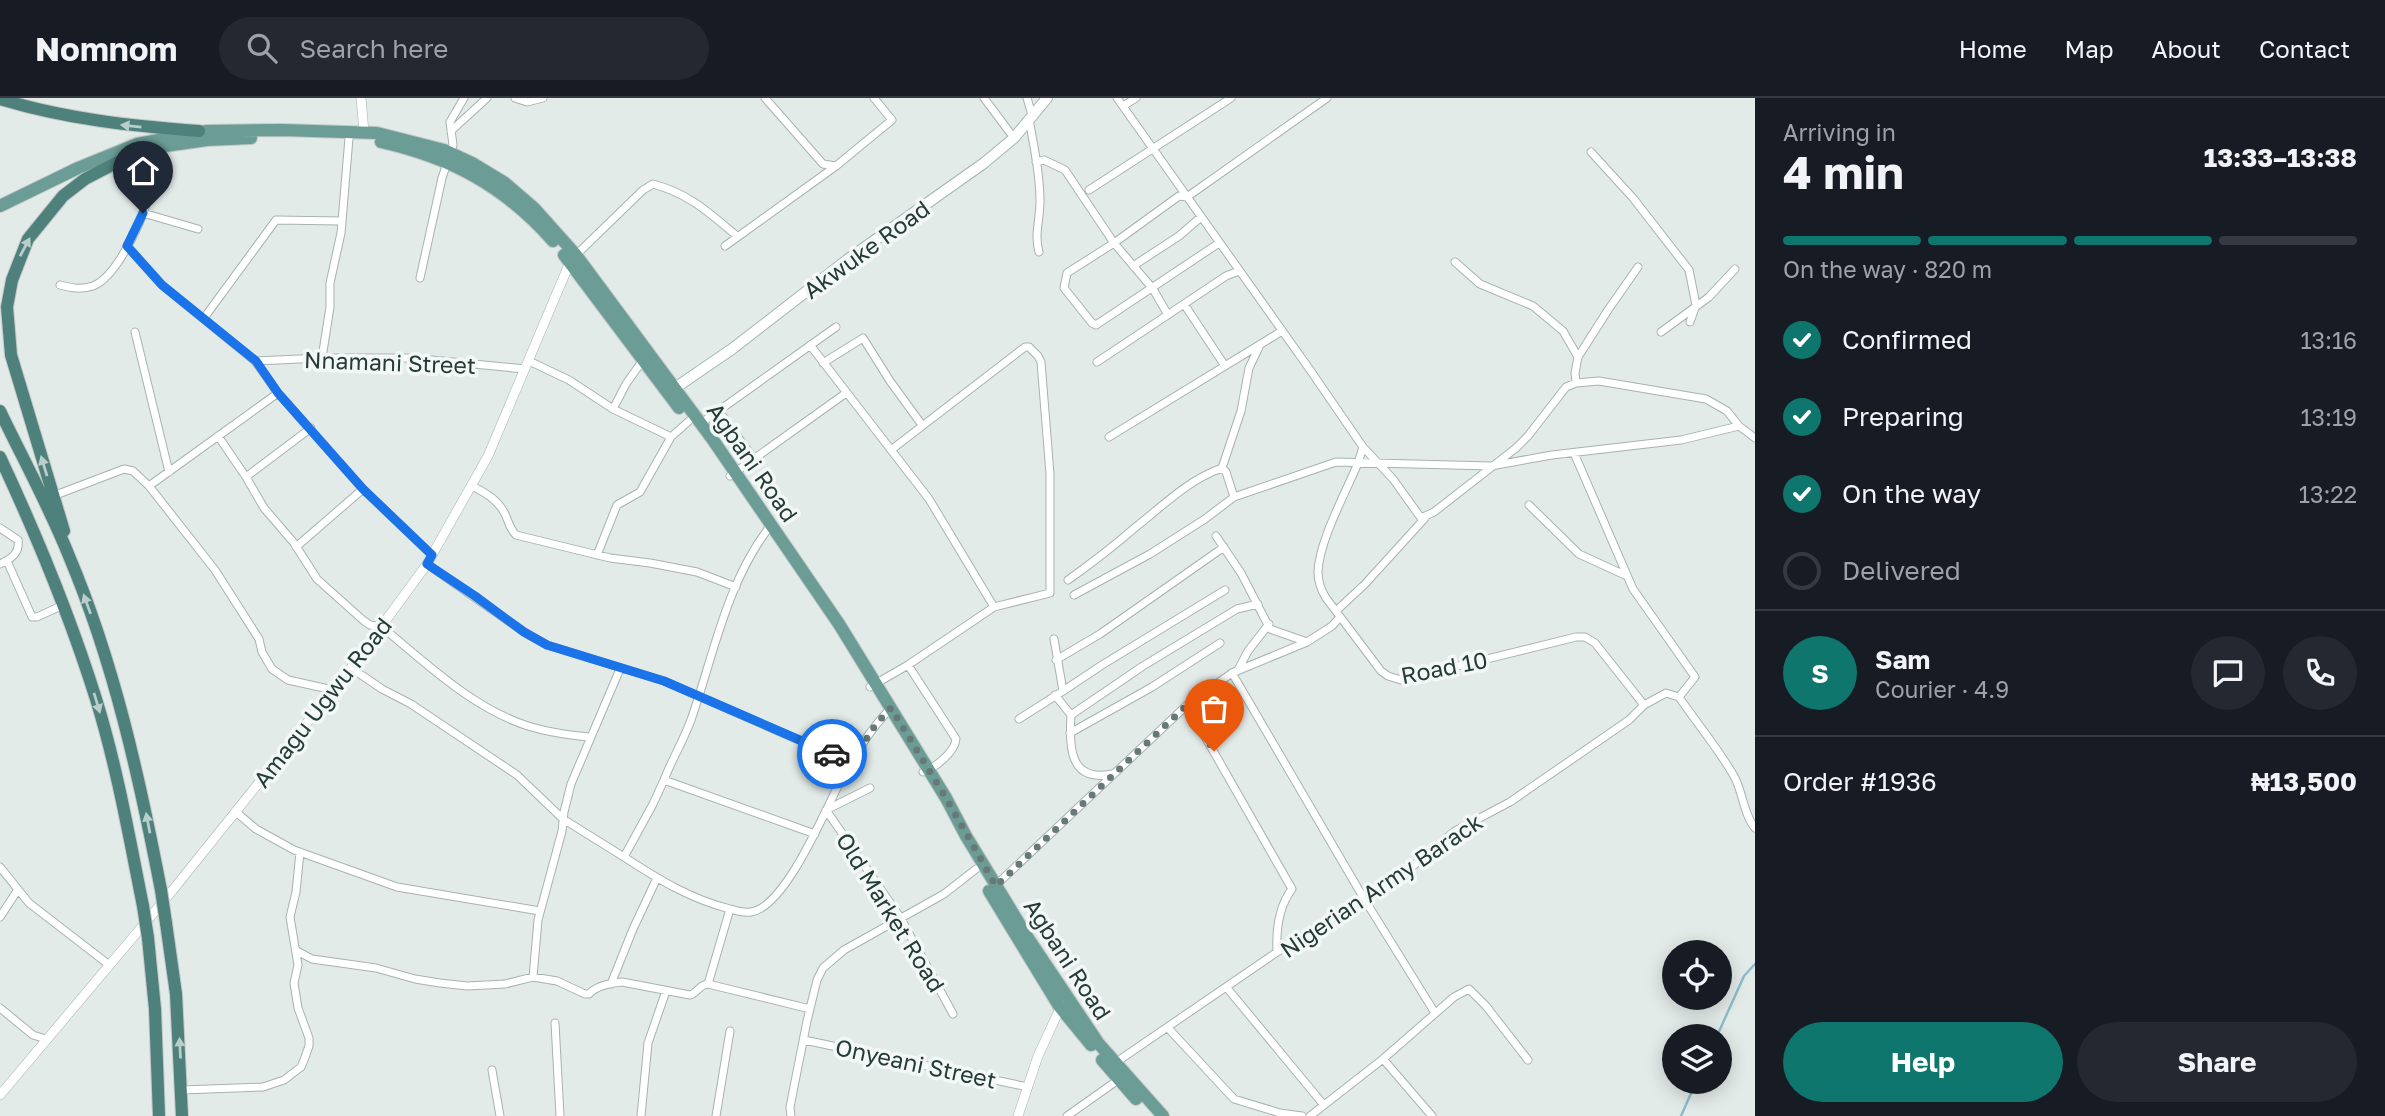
<!DOCTYPE html>
<html lang="en">
<head>
<meta charset="utf-8">
<style>
  :root { --surface:#171b24; --page:#242831; --text:#f1f3f6; --muted:#9ea1a6; --line:#363941; --accent:#0f766e }
  body { margin:0; font-family:"Golos Text",sans-serif; background:var(--page); color:var(--text); height:100vh; display:flex; flex-direction:column; font-size:26px; white-space:nowrap }
  * { box-sizing:border-box; margin:0 }
  p { font-size:23px; color:var(--muted) }
  .icon { flex:none; width:38px; height:38px; fill:none; stroke:currentColor; stroke-width:2; stroke-linecap:round; stroke-linejoin:round }
  .map { position:relative; flex:1; overflow:hidden }
  .details { display:flex; flex-direction:column; background:var(--surface); width:630px }
  .details>* { flex:none }
  .fabs { position:absolute; left:1662px; top:842px; display:grid; gap:14px }
  .fabs a { display:grid; place-items:center; width:70px; height:70px; border-radius:50%; background:var(--surface); box-shadow:0 4px 18px #0003; font-size:35px }
  .pin { position:absolute; display:grid; place-items:center; width:60px; height:60px; color:#fff; margin:-72px -30px; border-radius:50% 50% 50% 0; rotate:-45deg; box-shadow:0 0 7px #0007 }
  .pin .icon { rotate:45deg }
  .courier { position:absolute; display:grid; place-items:center; width:70px; height:70px; margin:-35px; border:5px solid #1a73e8; border-radius:50%; background:#fff; color:#222; box-shadow:0 2px 9px #0007 }
  .summary em { font-style:normal; font-weight:700 }
  .summary div { display:flex; flex-direction:column-reverse }
  .summary { display:flex; align-items:center; justify-content:space-between; height:119px; padding:0 28px }
  h1 { font-size:46px; font-weight:700; line-height:52px }
  .bar { display:grid; grid-template-columns:repeat(4,1fr); gap:10px 7px; align-content:center; height:84px; padding:0 28px }
  .bar i { height:9px; border-radius:5px; background:var(--line) }
  .bar .active { background:var(--accent) }
  .bar p { grid-column:span 4 }
  .line { display:flex; align-items:center; gap:18px; padding:0 28px; border-top:2px solid var(--line) }
  .line div { flex:1 }
  .round { display:grid; place-items:center; flex:none; width:74px; height:74px; border-radius:37px; background:var(--page) }
  ol { padding:0 28px; list-style:none }
  li { display:flex; align-items:center; gap:21px; height:77px }
  li p { margin-inline-start:auto }
  li .icon { padding:7px; border-radius:50%; background:var(--accent); color:#fff; stroke-width:4 }
  li:last-child { color:var(--muted) }
  li i { width:38px; height:38px; border:4px solid var(--line); border-radius:50% }
  .button { display:flex; gap:14px; margin-top:auto; padding:14px 28px }
  .button a { flex:1; height:80px; border-radius:42px; background:var(--accent); color:#fff; font-size:28px; font-weight:700; line-height:80px; text-align:center }
  .button a+a { background:var(--page); color:var(--text) }
  header { display:flex; align-items:center; gap:42px; box-sizing:border-box; height:98px; padding:0 35px; background:var(--surface); border-bottom:2px solid var(--line) }
  header strong { font-size:33px }
  nav { display:flex; gap:38px; margin-inline-start:auto; font-size:24px }
  .search { width:490px; height:63px; background:var(--page); display:flex; align-items:center; gap:18px; box-sizing:border-box; padding:0 24px; border-radius:38px; color:var(--muted); font-size:26px }
  main { display:flex; flex:1; min-height:0 }
  .map>svg:first-child { display:block }
</style>
</head>
<body>
<header>
<strong>Nomnom</strong>
<div class="search"><svg class="icon" aria-label="search" viewBox="0 0 24 24"><circle cx="10" cy="10" r="6"/><path d="M15 15l6 6"/></svg>Search here</div>
<nav><a>Home</a><a>Map</a><a>About</a><a>Contact</a></nav>
</header>
<main>
<div class="map">
<svg width="1755" height="1018" viewBox="0 0 1755 1018">
  <rect width="100%" height="100%" fill="#e3ebe9"/>
  <g fill="none" stroke-linecap="round" stroke-linejoin="round">
    <path stroke="#90bbcb" stroke-width="2.5" d="M1717 938 1744 878 1755 866
      M1681 1018 1696 984"/>
    <defs>
      <path id="minor" d="M515 0 527 4 543 0
        M765 0 823 66 836 68
        M984 0 1014 40
        M1027 0 1032 17
        M1117 0 1308 269 1363 349 1393 381 1421 420 1434 414 1516 350 1528 338 1566 289 1576 285 1599 283 1706 301 1727 313 1739 328 1755 340
        M1123 8 1136 0
        M1029 21C1034 49 1040 77 1040 104 1040 121 1034 137 1039 154
        M451 33 487 0
        M1591 54 1633 100 1689 172 1696 207 1690 224
        M1036 64 1044 62 1065 72 1114 145 1153 191 1168 217
        M1089 92 1231 0
        M143 115 198 131
        M1219 145 1096 227 1092 225 1064 190 1067 175 1114 145 1179 98 1187 99 1327 0
        M127 148 162 187 255 263 278 295 363 391 432 457
        M725 148 836 68 892 22 874 0
        M575 158 643 92 653 86C690 96 709 115 737 138
        M1455 164 1480 186 1533 208 1563 233 1578 259
        M1133 168 1179 138 1201 119
        M420 180 442 80 453 47 450 24 464 0
        M60 187C72 190 81 192 93 188 117 179 144 120 149 95 152 80 151 66 151 51
        M1184 206 1225 268
        M204 220 276 122 341 123
        M135 234 169 374
        M1661 234 1709 199 1735 171
        M810 247 929 401 994 509
        M322 260 330 209V185L341 135 349 40
        M255 263 322 260H411L525 271
        M529 263 569 282 613 311 671 339
        M1097 264 1226 178 1239 173
        M823 265 863 240 890 283 922 327
        M1576 285 1575 275 1578 259 1608 212 1638 169
        M613 311 626 286 643 262
        M719 313 754 361
        M700 326 836 229
        M311 330 246 379 264 410 294 445 317 481 364 523 370 527 382 529C426 565 470 608 525 627 546 634 568 637 589 639
        M218 338 246 379
        M1109 339 1282 233
        M1363 349 1358 365C1346 394 1319 443 1318 474 1318 484 1321 492 1326 500L1381 573 1388 578 1401 582 1576 539H1585L1595 545 1644 607
        M1574 355 1633 491 1695 579 1679 599
        M730 378 846 295
        M149 388 215 472 259 541 262 554 272 571 288 582 333 592
        M472 388C486 395 498 402 505 416 509 424 509 430 516 437L610 460 650 465 697 474 736 489
        M53 398 124 371 133 373 149 388 278 295
        M1234 399 1336 364 1491 368 1552 357 1681 342 1739 328
        M1529 407 1579 456 1627 478
        M0 430 18 442
        M768 431C727 485 714 555 692 619 685 640 672 661 664 682L815 736
        M1216 438 1241 475 1270 531 1307 544
        M296 449 363 391
        M597 457 617 407 640 394 671 339 689 323
        M7 463 32 519H37L63 507
        M0 466C11 461 20 455 18 442
        M427 466 524 534 547 547 664 583 851 665
        M1068 482C1092 465 1115 447 1137 428 1165 406 1188 382 1222 370L1241 313 1249 270 1259 249
        M1074 497 1150 456 1205 421 1234 399 1226 374 1222 370
        M1336 513 1365 486 1425 420
        M1056 562 1100 536 1224 449
        M908 567 956 641C955 654 935 670 923 674
        M351 570 382 591 411 606 517 677 563 721 624 759
        M1238 572 1248 553 1269 526
        M1232 575 1363 799 1435 915
        M870 589 908 567 994 509 1050 495V376L1041 264 1038 258 1029 249H1025L891 352
        M1063 593 1102 567 1225 492
        M1055 597 1071 617C1069 648 1069 685 1112 676
        M1187 607 1292 791C1279 808 1276 833 1277 854
        M1071 617 1143 568 1237 511 1258 506
        M1019 621 1063 593 1054 541
        M1070 635 1152 589 1220 545
        M664 682 653 706 624 759C658 781 690 801 730 811 737 813 743 815 751 814 786 809 826 710 842 680 856 655 871 630 891 610
        M870 690 826 712 900 819 953 916
        M236 714 256 731 294 752 397 789 540 813
        M0 769 29 805 108 866
        M994 789 1187 607 1232 575 1307 544 1332 528 1340 519
        M0 819 17 793
        M297 853 312 861 376 870 415 881 440 885 467 888 505 886 533 879 557 883 585 896H589C596 888 611 885 622 884L690 897C697 895 700 886 708 886L810 911
        M533 879 538 822 562 733 564 714 571 686 620 571
        M611 886 633 831 657 780
        M708 886 730 811
        M1227 890 1323 1006
        M0 910 33 937 46 941
        M555 925 560 1018
        M1168 930 1234 1001 1280 1015 1302 1018
        M804 942 1028 989
        M1383 961 1432 1018
        M1115 965 1277 854 1413 768 1455 733 1510 704 1629 622 1644 607 1666 595 1679 599C1696 624 1721 654 1735 680 1743 696 1744 717 1755 730
        M492 972 500 1018
        M182 992 263 989 284 982 301 969 304 962 309 948V940L298 910 294 885 298 867 290 819 296 794 300 754
        M641 1018 648 945 666 893
        M716 1018 730 933
        M791 1018 790 1009 807 923 817 882 823 870 844 852 944 796 976 771
        M1067 1018 1118 982
        M1310 1018 1383 961 1454 899 1469 891 1486 908 1528 962"/>
      <path id="tertiary" d="M361 0 364 34
        M0 997 172 793 351 570 427 466 488 358 570 164
        M1018 1018 1038 958 1062 906"/>
      <path id="secondary" d="M675 290 732 251 847 162 984 65 1014 40 1047 0"/>
      <path id="primary" d="M381 44C452 60 504 88 553 143
        M130 53 207 42 251 40
        M0 108 78 70 137 46 207 33 282 32 377 35 444 52 472 65 505 85 534 110 576 157 713 342 839 526 946 700 966 738 1028 840 1099 946 1163 1018
        M564 157 679 310
        M989 793 1059 908 1091 947
        M1102 962 1136 1001"/>
      <path id="trunk" d="M0 1C66 21 131 28 199 33
        M0 313C23 361 49 408 69 458 114 565 139 678 161 792
        M0 359C37 438 70 518 96 601 117 669 129 738 143 808
        M64 433 11 257 7 209 12 182 28 141 63 98 85 81 139 53
        M166 825 176 896 182 1018
        M148 840 155 911 159 1018"/>
    </defs>
    <use href="#minor" stroke="#a6b3b0" stroke-width="9"/>
    <use href="#tertiary" stroke="#a6b3b0" stroke-width="10"/>
    <use href="#secondary" stroke="#a2b6b1" stroke-width="12"/>
    <use href="#primary" stroke="#c2c8c7" stroke-width="14"/>
    <use href="#trunk" stroke="#c2c8c7" stroke-width="14"/>
    <use href="#minor" stroke="#fff" stroke-width="7"/>
    <use href="#tertiary" stroke="#fff" stroke-width="9"/>
    <use href="#secondary" stroke="#fff" stroke-width="10"/>
    <use href="#primary" stroke="#6b9d96" stroke-width="12"/>
    <use href="#trunk" stroke="#4e807c" stroke-width="12"/>
    <defs>
      <path id="trunk-bridge" d="M161 792 166 825
        M143 808 148 840"/>
    </defs>
    <use href="#trunk-bridge" stroke="#c2c8c7" stroke-width="14" stroke-linecap="butt"/>
    <use href="#trunk-bridge" stroke="#4e807c" stroke-width="12"/>
  </g>
  <defs><path id="oneway-solid" d="M-6-.8H1V-3.2L6.5 0L1 3.2V.8H-6Z" transform="scale(1.75)"/></defs>
  <g fill="#b9cecb">
    <use href="#oneway-solid" transform="translate(131 28) rotate(-174)"/>
    <use href="#oneway-solid" transform="translate(25 149) rotate(-62)"/>
    <use href="#oneway-solid" transform="translate(44 368) rotate(-107)"/>
    <use href="#oneway-solid" transform="translate(87 506) rotate(-110)"/>
    <use href="#oneway-solid" transform="translate(97 605) rotate(73)"/>
    <use href="#oneway-solid" transform="translate(148 725) rotate(-101)"/>
    <use href="#oneway-solid" transform="translate(180 950) rotate(-93)"/>
  </g>
  <g fill="none" stroke-linecap="round" stroke-linejoin="round">
    <path stroke="#677976" stroke-width="7" stroke-dasharray="0 12.6" d="M832 656 851 665 876 626 891 610 946 700 996 788 1187 607 1214 653"/>
    <path stroke="#1a73e8" stroke-width="9" d="M143 115 127 148 162 187 256 263 278 295 363 391 432 457 427 466 475 498 524 534 547 547 664 583 832 656"/>
  </g>
  <g text-anchor="middle" dominant-baseline="central" stroke-width="7" stroke-linejoin="round" paint-order="stroke">
    <g font-size="23" fill="#243b38" stroke="#f3f8f6">
      <text transform="translate(866 151) rotate(-36)">Akwuke Road</text>
      <text transform="translate(390 264) rotate(2)">Nnamani Street</text>
      <text transform="translate(753 364) rotate(55)">Agbani Road</text>
      <text transform="translate(1444 569) rotate(-11)">Road 10</text>
      <text transform="translate(322 604) rotate(-52)">Amagu Ugwu Road</text>
      <text transform="translate(1381 787) rotate(-34)">Nigerian Army Barack</text>
      <text transform="translate(891 814) rotate(58)">Old Market Road</text>
      <text transform="translate(1068 861) rotate(57)">Agbani Road</text>
      <text transform="translate(916 965) rotate(12)">Onyeani Street</text>
    </g>
  </g>
</svg>
<div class="fabs">
<a><svg class="icon" aria-label="locate" viewBox="0 0 24 24"><circle cx="12" cy="12" r="6"/><path d="M12 2v4M12 18v4M2 12h4M18 12h4"/></svg></a>
<a><svg class="icon" aria-label="layers" viewBox="0 0 24 24"><path d="M12 4l9 5-9 5-9-5zM3 14l9 5 9-5"/></svg></a>
</div>
<div class="pin" style="left:1214px;top:653px;background:#ea580c"><svg class="icon" aria-label="bag" viewBox="0 0 24 24"><path d="M5 8h14l-1 12H6zM9 8a3 3 0 0 1 6 0"/></svg></div>
<div class="pin" style="left:143px;top:115px;background:#1f2937"><svg class="icon" aria-label="home" viewBox="0 0 24 24"><path d="M3 11l9-7 9 7M6 9v11h12V9"/></svg></div>
<div class="courier" style="left:832px;top:656px"><svg class="icon" aria-label="car" viewBox="0 0 24 24"><path d="M5 17H2v-5l4-1 3-4h7l3 4 3 1v5h-3M9 17h6M6 11h13"/><circle cx="7" cy="17" r="2"/><circle cx="17" cy="17" r="2"/></svg></div>
</div>
<section class="details">
<div class="summary"><div><h1>4 min</h1><p>Arriving in</p></div><em>13:33–13:38</em></div>
<div class="bar"><i class="active"></i><i class="active"></i><i class="active"></i><i></i><p>On the way · 820 m</p></div>
<ol>
<li><svg class="icon" aria-label="check" viewBox="0 0 24 24"><path d="M5 12l5 5 9-10"/></svg>Confirmed<p>13:16</p></li>
<li><svg class="icon" aria-label="check" viewBox="0 0 24 24"><path d="M5 12l5 5 9-10"/></svg>Preparing<p>13:19</p></li>
<li><svg class="icon" aria-label="check" viewBox="0 0 24 24"><path d="M5 12l5 5 9-10"/></svg>On the way<p>13:22</p></li>
<li><i></i>Delivered</li>
</ol>
<div class="line" style="height:126px"><b class="round" style="background:var(--accent);color:#fff">S</b><div><b>Sam</b><p>Courier · 4.9</p></div><a class="round"><svg class="icon" aria-label="chat" viewBox="0 0 24 24"><path d="M4 5h16v11H9l-5 4z"/></svg></a><a class="round"><svg class="icon" aria-label="phone" viewBox="0 0 24 24"><path d="M5 4h4l2 5-3 2q2 4 5 5l2-3 5 2v4C11 20 4 13 5 4z"/></svg></a></div>
<div class="line" style="height:91px"><div>Order #1936</div><b>₦13,500</b></div>
<div class="button"><a>Help</a><a>Share</a></div>
</section>
</main>
</body>
</html>
